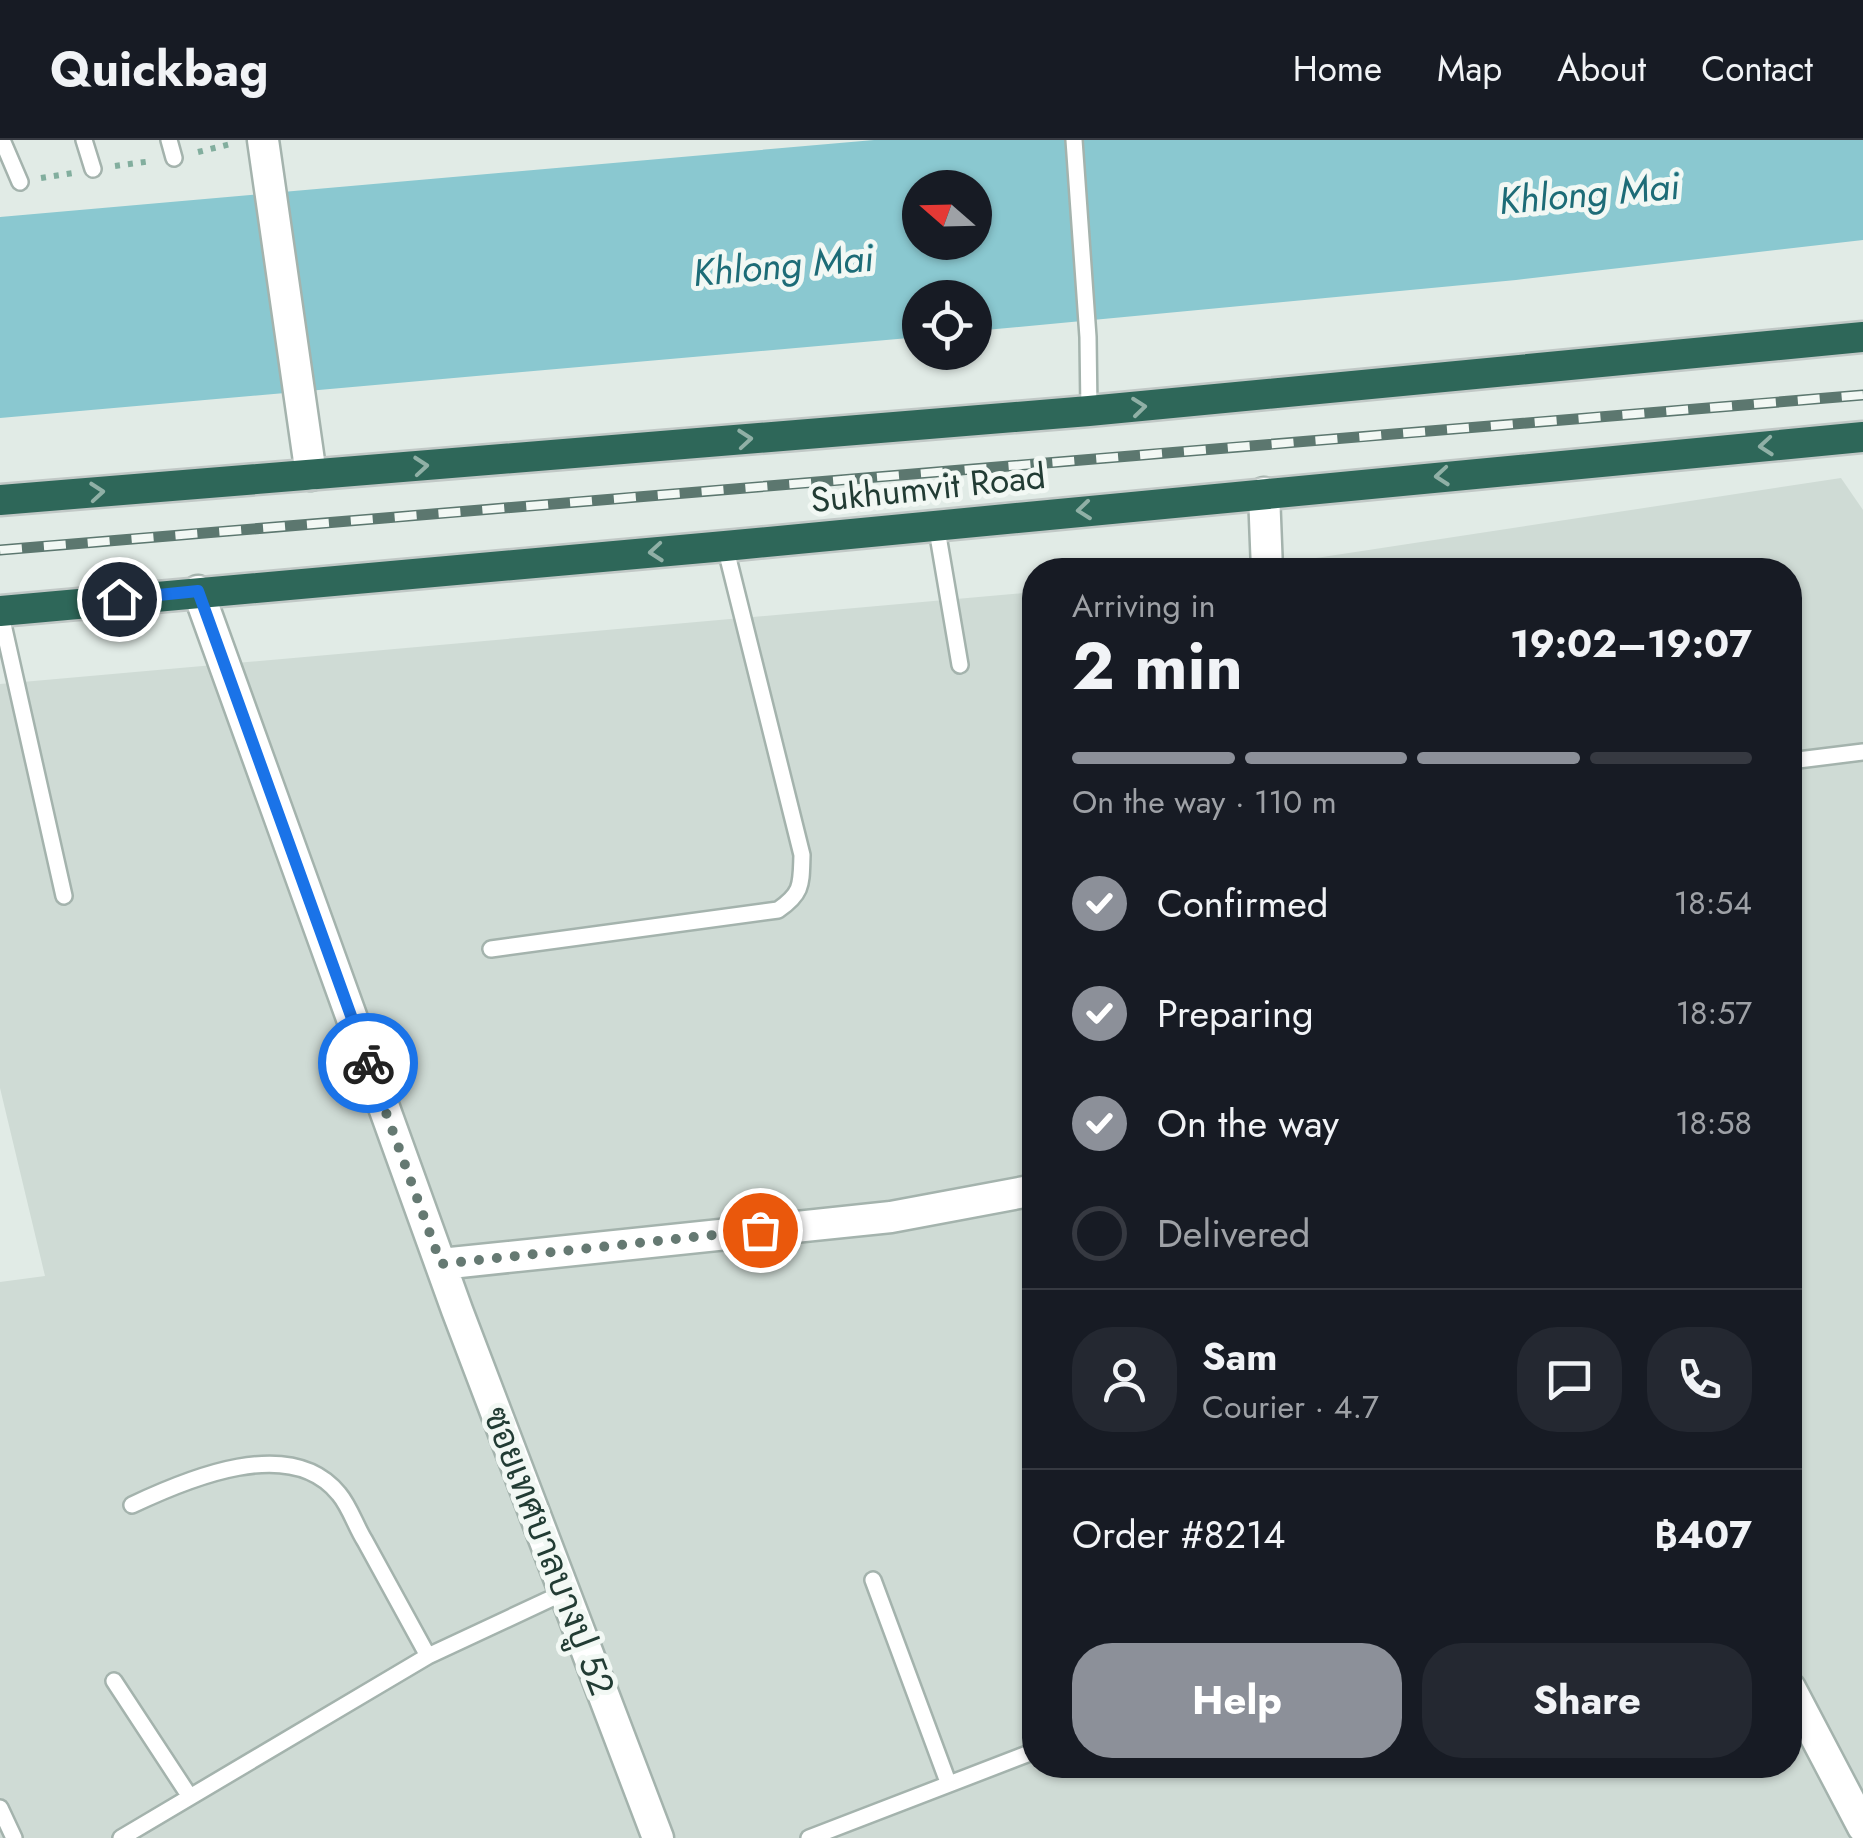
<!DOCTYPE html>
<html lang="en">
<head>
<meta charset="utf-8">
<style>
  :root { --surface:#171b24; --page:#242831; --text:#f1f3f6; --muted:#9ea1a6; --line:#363941; --accent:#8c9099 }
  body { margin:0; font-family:Jost,Sarabun,sans-serif; background:var(--page); color:var(--text); height:100vh; display:flex; flex-direction:column; font-size:38px; white-space:nowrap }
  * { box-sizing:border-box; margin:0 }
  p { font-size:32px; color:var(--muted) }
  .icon { flex:none; width:55px; height:55px; fill:none; stroke:currentColor; stroke-width:2; stroke-linecap:round; stroke-linejoin:round }
  .map { position:relative; flex:1; overflow:hidden }
  .details { position:absolute; left:1022px; top:418px; width:780px; height:1220px; display:flex; flex-direction:column; background:var(--surface); border-radius:40px; box-shadow:0 2px 8px #0004 }
  .details>* { flex:none }
  .needle { width:65px; rotate:290deg }
  .controls { position:absolute; left:902px; top:30px; display:grid; gap:20px }
  .controls a { display:grid; place-items:center; width:90px; height:90px; border-radius:50%; background:var(--surface); box-shadow:0 2px 8px #0004; font-size:50px }
  .pin { position:absolute; display:grid; place-items:center; width:85px; height:85px; color:#fff; margin:-42px; border:5px solid #fff; border-radius:50%; box-shadow:0 2px 10px #0007 }
  .courier { position:absolute; display:grid; place-items:center; width:100px; height:100px; margin:-50px; border:8px solid #1a73e8; border-radius:50%; background:#fff; color:#222; box-shadow:0 2px 12px #0007 }
  .headline em { font-style:normal; font-weight:700 }
  .headline div { display:flex; flex-direction:column-reverse }
  .headline { display:flex; align-items:center; justify-content:space-between; height:170px; padding:0 50px }
  h1 { font-size:65px; font-weight:700; line-height:75px }
  .bar { display:grid; grid-template-columns:repeat(4,1fr); gap:15px 10px; align-content:center; height:120px; padding:0 50px }
  .bar i { height:12px; border-radius:8px; background:var(--line) }
  .bar .active { background:var(--accent) }
  .bar p { grid-column:span 4 }
  .line { display:flex; align-items:center; gap:25px; padding:0 50px; border-top:2px solid var(--line) }
  .line div { flex:1 }
  .round { display:grid; place-items:center; flex:none; width:105px; height:105px; border-radius:40px; background:var(--page) }
  ol { padding:0 50px; list-style:none }
  li { display:flex; align-items:center; gap:30px; height:110px }
  li p { margin-inline-start:auto }
  li .icon { padding:10px; border-radius:50%; background:var(--accent); color:#fff; stroke-width:4 }
  li:last-child { color:var(--muted) }
  li i { width:55px; height:55px; border:5px solid var(--line); border-radius:50% }
  .primary-button { display:flex; gap:20px; margin-top:auto; padding:20px 50px }
  .primary-button a { flex:1; height:115px; border-radius:40px; background:var(--accent); color:#fff; font-size:40px; font-weight:700; line-height:115px; text-align:center }
  .primary-button a+a { background:var(--page); color:var(--text) }
  header { display:flex; align-items:center; gap:60px; box-sizing:border-box; height:140px; padding:0 50px; background:var(--surface); border-bottom:2px solid var(--line) }
  header strong { font-size:48px }
  nav { display:flex; gap:55px; margin-inline-start:auto; font-size:35px }
  .map>svg:first-child { display:block }
</style>
</head>
<body>
<header>
<strong>Quickbag</strong>
<nav><a>Home</a><a>Map</a><a>About</a><a>Contact</a></nav>
</header>
<div class="map">
<svg width="1863" height="1698" viewBox="0 0 1863 1698">
  <rect width="100%" height="100%" fill="#e1ebe6"/>
  <path fill="#cfdbd5" d="M1841 338 1863 370V1698H0V1142L45 1136 0 948V544L1035 452V1625H1790V430H1237Z"/>
  <path fill="#8ac8d0" fill-rule="evenodd" d="M874 0H1863V100L1516 140 975 191V158H920V197L0 278V77ZM920 48H975V102H920Z"/>
  <g fill="none" stroke-linecap="round" stroke-linejoin="round">
    <defs>
      <path id="lane" d="M2 0 20 42
        M84 0 93 29
        M169 0 174 18
        M1074 0 1088 197 1089 271
        M936 384 960 525
        M0 471 64 756
        M1790 621 1863 612
        M491 809 778 770C803 753 801 744 802 715L725 406
        M132 1365C187 1339 291 1294 339 1354 350 1367 356 1387 365 1401 386 1440 407 1478 428 1516
        M873 1440 948 1642
        M114 1541 190 1657
        M0 1668 14 1698
        M121 1698 428 1516 565 1452
        M809 1698 1035 1611"/>
      <path id="street" d="M263 0 311 335
        M1264 353 1267 430
        M198 451 457 1170 658 1698
        M441 1124 891 1077 1035 1050
        M1790 1548 1863 1687"/>
      <path id="highway" d="M0 360 1089 271 1863 197
        M0 471 725 406 1863 297"/>
    </defs>
    <use href="#lane" stroke="#a4b3ad" stroke-width="20"/>
    <use href="#street" stroke="#a4b3ad" stroke-width="35"/>
    <use href="#highway" stroke="#c1c8c6" stroke-width="35"/>
    <path stroke="#82ae9e" stroke-width="6" stroke-dasharray="5 8" stroke-linecap="butt" d="M198 12 235 3
      M115 26 152 21
      M41 38 73 33"/>
    <use href="#lane" stroke="#fff" stroke-width="15"/>
    <use href="#street" stroke="#fff" stroke-width="30"/>
    <use href="#highway" stroke="#2e6759" stroke-width="30"/>
    <defs>
      <path id="rail" d="M0 410 1863 255"/>
    </defs>
    <use href="#rail" stroke="#5c776f" stroke-width="11"/>
    <use href="#rail" stroke="#f2f8f4" stroke-width="8" stroke-dasharray="22" stroke-linecap="butt"/>
  </g>
  <defs><path id="oneway-chevron" d="M-2-3.5L2.5 0L-2 3.5" fill="none" stroke-width="1.6" stroke-linecap="round" stroke-linejoin="round" transform="scale(2.5)"/></defs>
  <g stroke="#90b0a6">
    <use href="#oneway-chevron" transform="translate(1139 267) rotate(-6)"/>
    <use href="#oneway-chevron" transform="translate(745 299) rotate(-5)"/>
    <use href="#oneway-chevron" transform="translate(1766 306) rotate(175)"/>
    <use href="#oneway-chevron" transform="translate(421 326) rotate(-5)"/>
    <use href="#oneway-chevron" transform="translate(1442 336) rotate(175)"/>
    <use href="#oneway-chevron" transform="translate(97 352) rotate(-5)"/>
    <use href="#oneway-chevron" transform="translate(1084 370) rotate(174)"/>
    <use href="#oneway-chevron" transform="translate(656 412) rotate(175)"/>
  </g>
  <g fill="none" stroke-linecap="round" stroke-linejoin="round">
    <path stroke="#657972" stroke-width="10" stroke-dasharray="0 18" d="M368 923 441 1124 760 1090"/>
    <path stroke="#1a73e8" stroke-width="12" d="M119 459 198 451 368 923"/>
  </g>
  <g text-anchor="middle" dominant-baseline="central" stroke-width="10" stroke-linejoin="round" paint-order="stroke">
    <g font-size="35" fill="#223c34" stroke="#f2f8f4">
      <text transform="translate(928 348) rotate(-6)">Sukhumvit Road</text>
      <text transform="translate(549 1411) rotate(69)">ซอยเทศบาลบางปู 52</text>
    </g>
    <g font-size="38" font-style="italic" fill="#1d6c77" stroke="#f2f8f4">
      <text transform="translate(1589 53) rotate(-5)">Khlong Mai</text>
      <text transform="translate(783 125) rotate(-5)">Khlong Mai</text>
    </g>
  </g>
</svg>
<div class="controls">
<a><svg class="needle" viewBox="-14 -14 28 28"><path d="M0-13l5 13h-10z" fill="#e53935"/><path d="M0 13l5-13h-10z" fill="#9ea1a6"/></svg></a>
<a><svg class="icon" aria-label="locate" viewBox="0 0 24 24"><circle cx="12" cy="12" r="6"/><path d="M12 2v4M12 18v4M2 12h4M18 12h4"/></svg></a>
</div>
<div class="pin" style="left:760px;top:1090px;background:#ea580c"><svg class="icon" aria-label="bag" viewBox="0 0 24 24"><path d="M5 8h14l-1 12H6zM9 8a3 3 0 0 1 6 0"/></svg></div>
<div class="pin" style="left:119px;top:459px;background:#1f2937"><svg class="icon" aria-label="home" viewBox="0 0 24 24"><path d="M3 11l9-7 9 7M6 9v11h12V9"/></svg></div>
<div class="courier" style="left:368px;top:923px"><svg class="icon" aria-label="bike" viewBox="0 0 24 24"><circle cx="6" cy="16" r="4"/><circle cx="18" cy="16" r="4"/><path d="M6 16l4-8h5l3 8M10 8l3 8H6M13 5h3"/></svg></div>
<section class="details">
<div class="headline"><div><h1>2 min</h1><p>Arriving in</p></div><em>19:02–19:07</em></div>
<div class="bar"><i class="active"></i><i class="active"></i><i class="active"></i><i></i><p>On the way · 110 m</p></div>
<ol>
<li><svg class="icon" aria-label="check" viewBox="0 0 24 24"><path d="M5 12l5 5 9-10"/></svg>Confirmed<p>18:54</p></li>
<li><svg class="icon" aria-label="check" viewBox="0 0 24 24"><path d="M5 12l5 5 9-10"/></svg>Preparing<p>18:57</p></li>
<li><svg class="icon" aria-label="check" viewBox="0 0 24 24"><path d="M5 12l5 5 9-10"/></svg>On the way<p>18:58</p></li>
<li><i></i>Delivered</li>
</ol>
<div class="line" style="height:180px"><a class="round"><svg class="icon" aria-label="person" viewBox="0 0 24 24"><circle cx="12" cy="8" r="4"/><path d="M4 21q1-7 8-7t8 7"/></svg></a><div><b>Sam</b><p>Courier · 4.7</p></div><a class="round"><svg class="icon" aria-label="chat" viewBox="0 0 24 24"><path d="M4 5h16v11H9l-5 4z"/></svg></a><a class="round"><svg class="icon" aria-label="phone" viewBox="0 0 24 24"><path d="M5 4h4l2 5-3 2q2 4 5 5l2-3 5 2v4C11 20 4 13 5 4z"/></svg></a></div>
<div class="line" style="height:130px"><div>Order #8214</div><b>฿407</b></div>
<div class="primary-button"><a>Help</a><a>Share</a></div>
</section>
</div>
</body>
</html>
